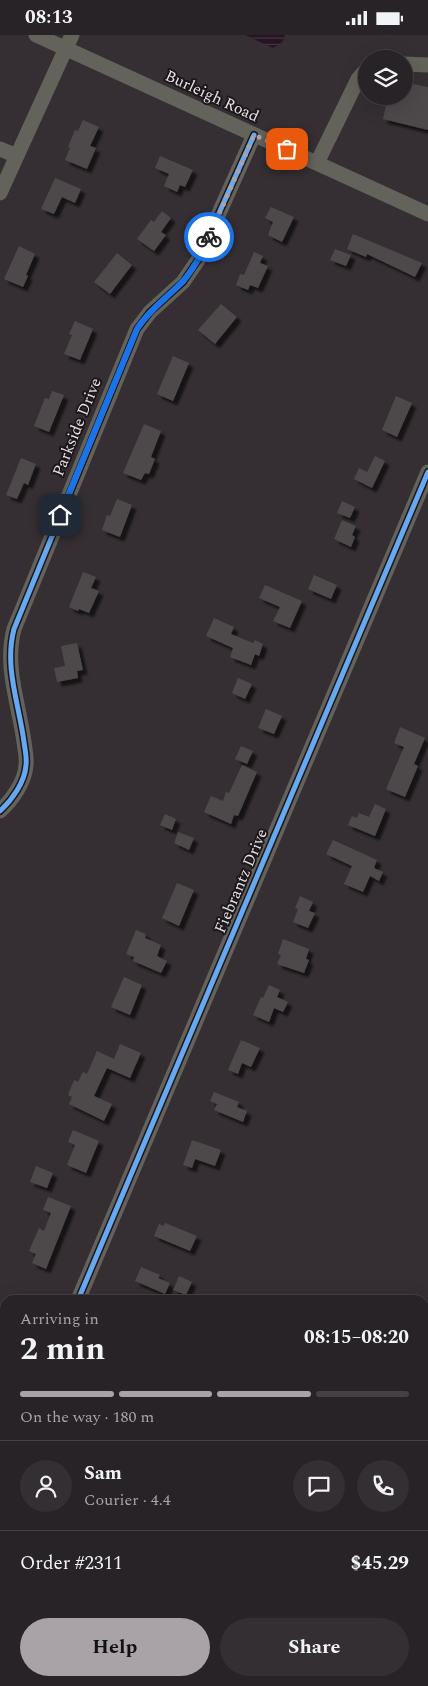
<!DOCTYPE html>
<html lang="en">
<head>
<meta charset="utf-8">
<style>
  :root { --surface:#282326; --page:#342f32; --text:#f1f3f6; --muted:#a5a4a7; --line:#444043; --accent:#a9a2a6 }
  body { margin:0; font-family:Spectral,serif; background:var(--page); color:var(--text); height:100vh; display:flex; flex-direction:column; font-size:19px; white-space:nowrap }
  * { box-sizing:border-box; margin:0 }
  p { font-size:16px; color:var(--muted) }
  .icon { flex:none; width:28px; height:28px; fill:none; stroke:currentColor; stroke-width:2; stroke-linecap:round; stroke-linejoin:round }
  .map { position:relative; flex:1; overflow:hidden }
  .drawer { position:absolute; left:0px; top:1260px; width:429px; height:391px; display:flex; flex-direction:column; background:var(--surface); border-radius:15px 15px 0 0; box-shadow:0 5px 20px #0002,0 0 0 1px var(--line) }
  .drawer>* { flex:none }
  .fabs { position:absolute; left:358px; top:15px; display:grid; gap:10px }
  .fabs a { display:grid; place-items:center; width:55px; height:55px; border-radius:50%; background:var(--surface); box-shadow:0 5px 20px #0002,0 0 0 1px var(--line); font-size:25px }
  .pin { position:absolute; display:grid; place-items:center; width:42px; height:42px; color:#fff; margin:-21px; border-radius:10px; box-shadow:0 2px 8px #0006 }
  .courier { position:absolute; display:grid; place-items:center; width:50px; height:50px; margin:-25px; border:4px solid #1a73e8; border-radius:50%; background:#fff; color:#222; box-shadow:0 1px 6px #0007 }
  .summary em { font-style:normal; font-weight:700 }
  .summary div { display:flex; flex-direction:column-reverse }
  .summary { display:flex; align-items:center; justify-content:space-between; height:85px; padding:0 20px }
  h1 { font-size:32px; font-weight:700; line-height:38px }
  .bar { display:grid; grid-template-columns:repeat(4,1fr); gap:8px 5px; align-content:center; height:60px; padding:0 20px }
  .bar i { height:6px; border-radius:4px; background:var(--line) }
  .bar .current { background:var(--accent) }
  .bar p { grid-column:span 4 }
  .line { display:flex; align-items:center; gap:12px; padding:0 20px; border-top:1px solid var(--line) }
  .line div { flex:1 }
  .round { display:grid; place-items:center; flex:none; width:52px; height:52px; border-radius:26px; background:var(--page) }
  .button { display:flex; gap:10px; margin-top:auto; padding:10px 20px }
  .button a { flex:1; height:58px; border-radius:30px; background:var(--accent); color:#111; font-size:20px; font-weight:700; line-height:58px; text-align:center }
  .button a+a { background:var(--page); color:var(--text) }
  .status { display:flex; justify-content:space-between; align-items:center; height:35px; padding:0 25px; background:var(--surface); direction:ltr }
  .status svg { height:14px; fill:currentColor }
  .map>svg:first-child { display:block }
</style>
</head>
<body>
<div class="status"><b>08:13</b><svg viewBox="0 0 49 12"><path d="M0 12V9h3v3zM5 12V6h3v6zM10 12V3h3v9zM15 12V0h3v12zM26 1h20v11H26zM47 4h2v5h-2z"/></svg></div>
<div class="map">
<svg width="428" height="1651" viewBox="0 0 428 1651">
  <defs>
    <pattern id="water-rules" width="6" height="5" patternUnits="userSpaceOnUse" patternTransform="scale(1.25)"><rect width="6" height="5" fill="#271322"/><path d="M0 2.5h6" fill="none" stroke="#463542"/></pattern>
    <filter id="shadow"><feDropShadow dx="4.5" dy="4.5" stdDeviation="1" flood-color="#0009"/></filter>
  </defs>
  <rect width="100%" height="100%" fill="#352f33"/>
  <path fill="url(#water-rules)" d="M245 0H285C284 7 279 10 273 13Z"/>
  <path fill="#4d484b" filter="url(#shadow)" d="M404 47 428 52V95L383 84 388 61H404Z
    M83 85 99 92 90 111 96 113 87 134 65 125 70 113 68 112 75 95 78 96Z
    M160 121 193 135 185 152 180 150 177 157 164 151 169 139 155 133Z
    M55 143 81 154 75 168 62 162 54 179 41 174Z
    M271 172 294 182 282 207 268 200 273 187 265 183Z
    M162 176 171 183 161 197 166 200 154 216 137 204 151 185 154 187Z
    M353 199 422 228 415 242 367 219 366 222 347 214Z
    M19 211 35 219 26 240 28 241 23 252 4 244Z
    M335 214 351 220 346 231 330 225Z
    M254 217 263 221 260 228 268 231 258 253 250 250 248 255 236 250 240 239 244 240Z
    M117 218 132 230 110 259 94 247Z
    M221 269 237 282 215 309 198 295Z
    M75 286 93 294 80 325 64 319 72 300 69 299Z
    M173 321 189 328 173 366 157 359Z
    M52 356 64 360 49 397 34 391 45 363 49 364Z
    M396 361 412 368 397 402 382 395Z
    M144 389 161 396 151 422 155 424 149 439 145 438 141 445 123 438Z
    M375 421 385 426 372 453 354 444 359 433 367 437Z
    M21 423 36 429 28 450 24 448 17 464 6 460Z
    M117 464 132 470 120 502 102 495 107 480 110 481Z
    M342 466 355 472 350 483 337 478Z
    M342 485 356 491 352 500 355 502 351 512 334 504Z
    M83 537 96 542 91 553 99 556 89 578 79 574 78 576 69 572Z
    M314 540 337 550 331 564 308 554Z
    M265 550 302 566 290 593 273 586 280 572 259 563Z
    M214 583 234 592 231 599 253 608 255 605 263 609 259 621 255 619 251 630 230 622 233 613 206 601Z
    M77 608 83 635 77 636 78 643 57 647 54 633 65 631 61 611Z
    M238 643 252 649 245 664 232 658Z
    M266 674 282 681 274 699 258 693Z
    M400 692 425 703 414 729 418 731 405 762 386 754 404 712 394 708Z
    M241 711 253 716 247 729 235 724Z
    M242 730 257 737 238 781 234 780 231 789 204 777 211 761 223 766 226 757 229 758Z
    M375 769 386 774 375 801 348 790 352 781 357 783 359 778 369 782Z
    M165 779 176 784 172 795 160 790Z
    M178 797 194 803 189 815 174 808Z
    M333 805 377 825 374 833 383 837 379 846 370 841 363 857 344 849 352 831 326 819Z
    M177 848 194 855 179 891 162 883Z
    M300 861 313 867 309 876 315 878 308 893 293 887 298 874 295 873Z
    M136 895 146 899 145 903 161 910 157 921 167 926 161 938 133 926 134 922 126 919Z
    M283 904 309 914 306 924 309 925 304 938 277 929 281 920 278 919Z
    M124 942 142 950 130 980 111 972Z
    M269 950 280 955 277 962 288 967 283 977 274 973 269 987 253 980 261 962 263 963Z
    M241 1005 260 1013 251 1032 242 1028 238 1039 228 1035Z
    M120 1009 141 1018 130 1043 107 1033 94 1061 112 1069 104 1086 69 1069 72 1062 68 1060 74 1045 78 1047 83 1037 87 1039 97 1016 114 1024Z
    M214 1057 239 1067 237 1072 247 1076 243 1087 214 1075 217 1069 210 1066Z
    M73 1095 99 1106 86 1138 67 1130 75 1110 68 1107Z
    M192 1105 221 1115 215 1131 195 1124 192 1133 183 1130Z
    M36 1131 53 1138 47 1153 30 1147Z
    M48 1162 71 1171 46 1234 32 1228 36 1219 29 1216 39 1193 44 1196 51 1178 43 1175Z
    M165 1188 197 1201 190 1216 154 1201 159 1189 163 1191Z
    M141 1232 160 1240 158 1243 170 1248 165 1259 135 1246Z
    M179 1241 192 1247 186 1260 173 1255Z"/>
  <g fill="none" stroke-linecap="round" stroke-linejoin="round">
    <path stroke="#63625b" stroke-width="15" d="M36 0 428 179
      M404 29 428 30
      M0 114 17 121
      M317 128 358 44 366 35
      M0 158 72 0
      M0 776C12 765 25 747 26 730 27 723 25 715 24 707 19 669 4 632 14 594L137 294 150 277 183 247 198 225 254 100
      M78 1265 428 437
      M0 1450 5 1438
      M0 1527 5 1530
      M265 1646 275 1651"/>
    <defs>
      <path id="cycleway" d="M0 776C12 765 25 747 26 730 27 723 25 715 24 707 19 669 4 632 14 594L137 294 150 277 183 247 198 225 254 100
        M78 1265 428 437"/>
    </defs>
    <use href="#cycleway" stroke="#1c171a" stroke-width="8"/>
    <use href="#cycleway" stroke="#66a8f1" stroke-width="5"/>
  </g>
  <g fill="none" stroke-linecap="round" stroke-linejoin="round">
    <path stroke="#a9a2a6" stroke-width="5" stroke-dasharray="0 9" d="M209 202 254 100 287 114"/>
    <path stroke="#1a73e8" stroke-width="6" d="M60 480 137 294C149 275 168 262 183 246 194 234 202 218 209 202"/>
  </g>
  <g text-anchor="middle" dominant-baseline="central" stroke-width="4" stroke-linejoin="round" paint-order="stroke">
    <g font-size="16" fill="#e7e0e4" stroke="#1c171a">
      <text transform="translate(212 61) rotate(25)">Burleigh Road</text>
      <text transform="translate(77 392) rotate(-68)">Parkside Drive</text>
      <text transform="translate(241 846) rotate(-67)">Fiebrantz Drive</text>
    </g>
  </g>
</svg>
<div class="fabs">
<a><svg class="icon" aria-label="layers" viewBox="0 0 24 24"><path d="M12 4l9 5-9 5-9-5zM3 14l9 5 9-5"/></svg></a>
</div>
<div class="pin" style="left:287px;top:114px;background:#ea580c"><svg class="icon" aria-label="bag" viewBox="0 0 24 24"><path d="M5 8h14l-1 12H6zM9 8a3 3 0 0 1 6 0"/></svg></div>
<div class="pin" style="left:60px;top:480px;background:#1f2937"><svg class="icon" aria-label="home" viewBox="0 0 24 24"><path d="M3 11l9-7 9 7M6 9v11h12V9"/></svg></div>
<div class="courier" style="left:209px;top:202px"><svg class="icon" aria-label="bike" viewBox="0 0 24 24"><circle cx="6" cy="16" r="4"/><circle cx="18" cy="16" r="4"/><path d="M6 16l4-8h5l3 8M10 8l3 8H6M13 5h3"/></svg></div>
<section class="drawer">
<div class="summary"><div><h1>2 min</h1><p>Arriving in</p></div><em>08:15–08:20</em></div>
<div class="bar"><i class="current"></i><i class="current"></i><i class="current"></i><i></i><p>On the way · 180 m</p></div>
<div class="line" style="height:90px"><a class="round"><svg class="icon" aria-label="person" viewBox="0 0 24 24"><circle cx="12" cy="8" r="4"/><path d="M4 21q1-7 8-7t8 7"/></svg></a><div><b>Sam</b><p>Courier · 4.4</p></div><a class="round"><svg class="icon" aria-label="chat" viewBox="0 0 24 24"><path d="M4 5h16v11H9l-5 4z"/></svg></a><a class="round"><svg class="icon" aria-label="phone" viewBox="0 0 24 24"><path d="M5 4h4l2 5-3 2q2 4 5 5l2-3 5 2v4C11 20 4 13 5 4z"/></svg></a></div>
<div class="line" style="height:65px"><div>Order #2311</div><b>$45.29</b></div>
<div class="button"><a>Help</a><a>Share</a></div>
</section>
</div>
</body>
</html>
